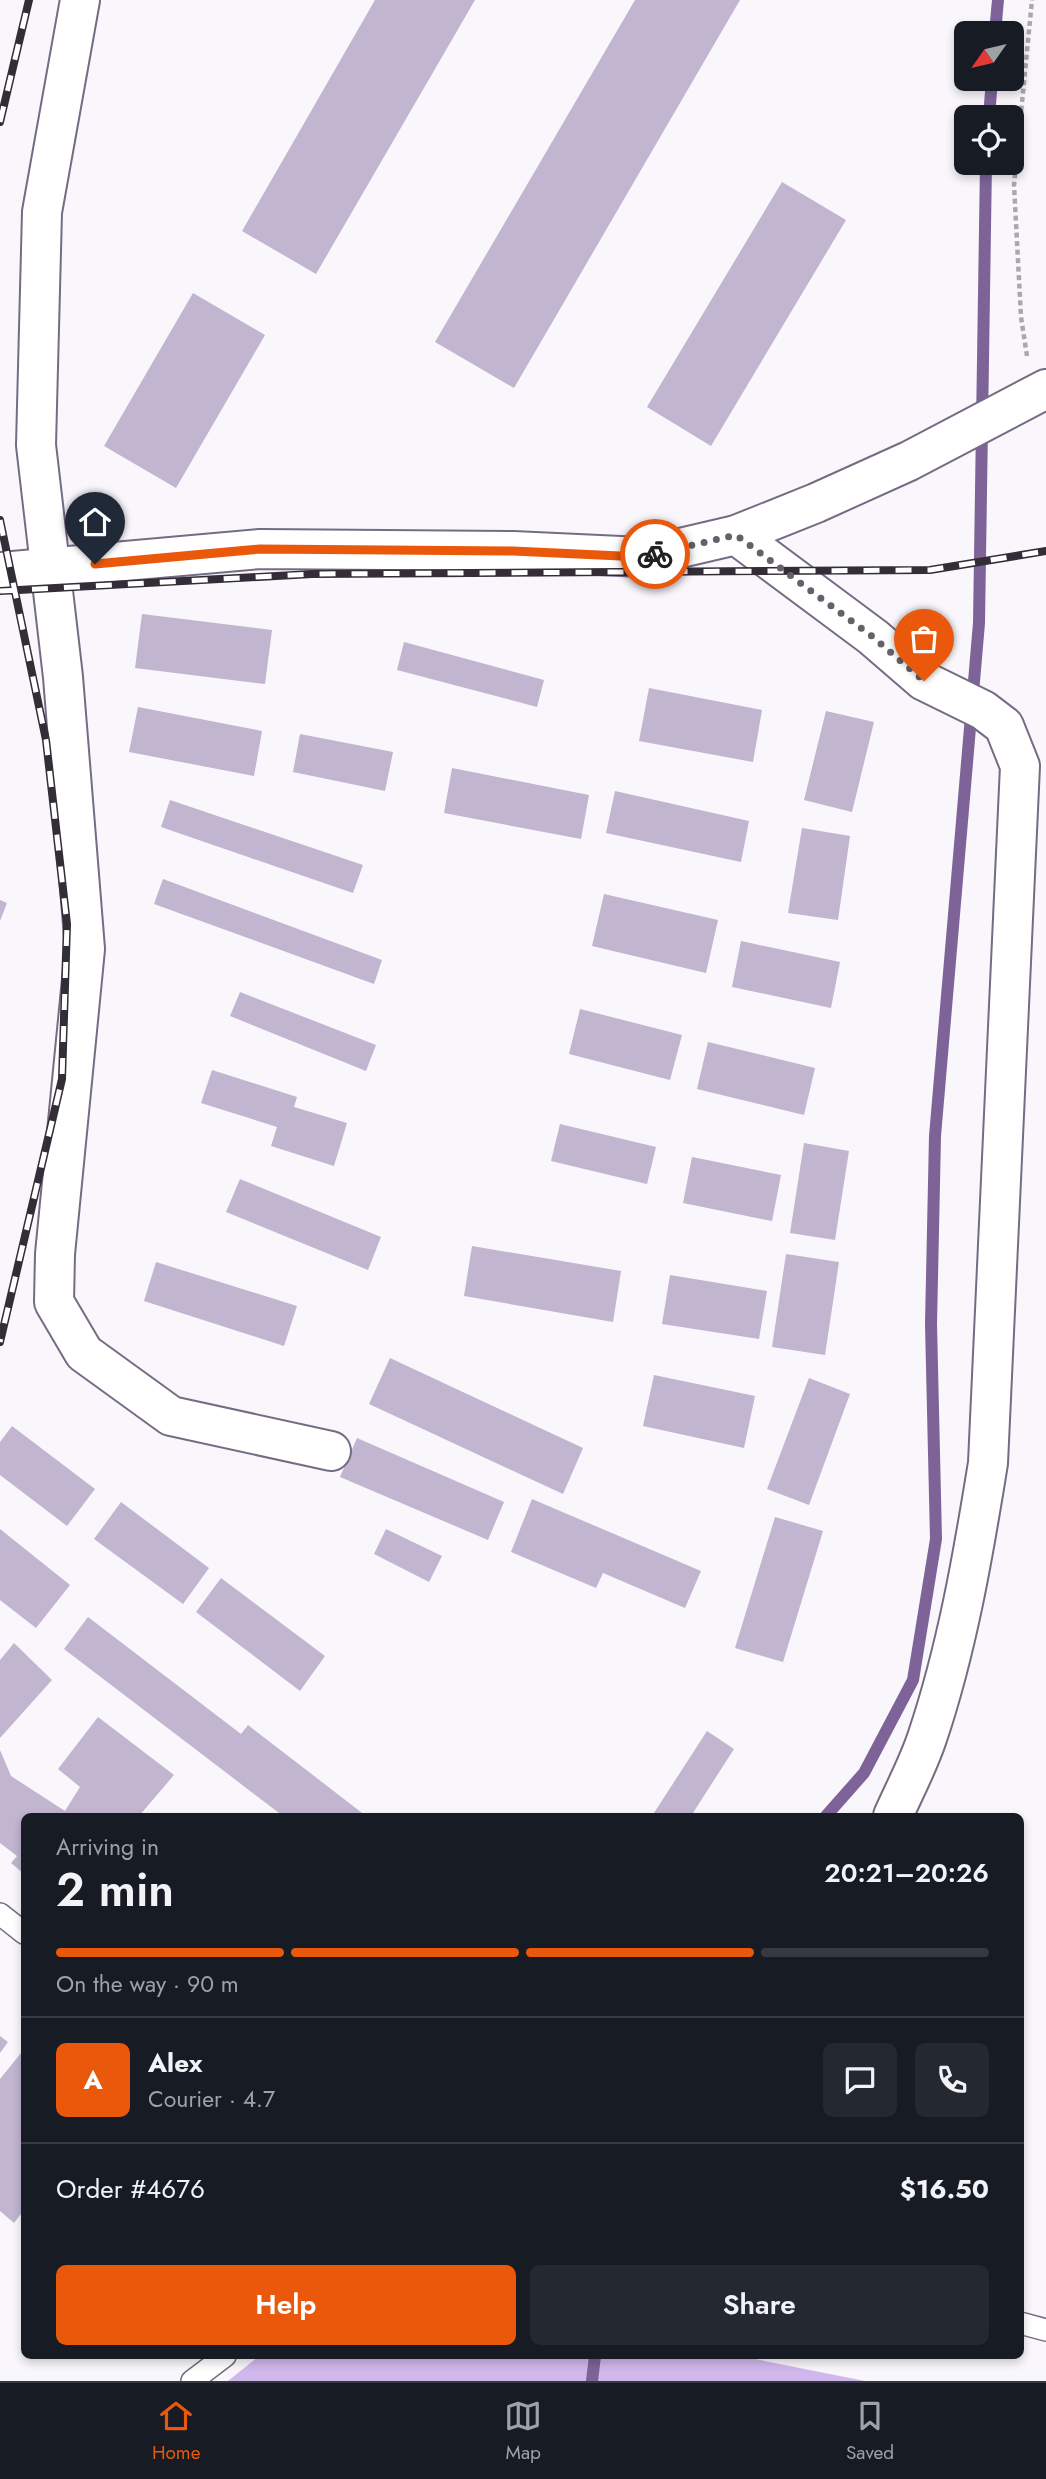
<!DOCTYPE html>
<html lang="en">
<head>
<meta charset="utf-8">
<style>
  :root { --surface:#171b24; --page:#242831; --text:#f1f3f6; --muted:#9ea1a6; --line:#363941; --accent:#ea580c }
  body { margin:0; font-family:Jost,sans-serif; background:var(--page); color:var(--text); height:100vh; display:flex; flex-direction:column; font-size:26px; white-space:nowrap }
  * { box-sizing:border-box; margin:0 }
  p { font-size:23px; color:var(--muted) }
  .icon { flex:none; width:38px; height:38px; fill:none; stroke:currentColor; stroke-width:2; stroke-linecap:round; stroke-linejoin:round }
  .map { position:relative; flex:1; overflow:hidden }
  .side { position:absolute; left:21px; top:1813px; width:1003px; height:546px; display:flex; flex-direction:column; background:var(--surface); border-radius:10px; box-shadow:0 4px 10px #0003 }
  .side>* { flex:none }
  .needle { width:46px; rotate:236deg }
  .buttons { position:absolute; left:954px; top:21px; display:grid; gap:14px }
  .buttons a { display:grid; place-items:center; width:70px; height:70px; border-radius:10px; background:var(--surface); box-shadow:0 4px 10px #0003; font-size:35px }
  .pin { position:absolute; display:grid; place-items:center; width:60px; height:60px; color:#fff; margin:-72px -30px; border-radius:50% 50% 50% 0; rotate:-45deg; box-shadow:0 0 7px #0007 }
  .pin .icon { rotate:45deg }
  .courier { position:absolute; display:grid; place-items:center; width:70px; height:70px; margin:-35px; border:5px solid #ea580c; border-radius:50%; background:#fff; color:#222; box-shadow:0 2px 9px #0007 }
  .summary em { font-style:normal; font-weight:600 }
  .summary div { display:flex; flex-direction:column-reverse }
  .summary { display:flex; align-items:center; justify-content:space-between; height:119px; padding:0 35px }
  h1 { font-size:46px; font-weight:600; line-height:52px }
  .bar { display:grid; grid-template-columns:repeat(4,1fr); gap:10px 7px; align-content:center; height:84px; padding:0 35px }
  .bar i { height:9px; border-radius:5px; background:var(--line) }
  .bar .active { background:var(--accent) }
  .bar p { grid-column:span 4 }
  .line { display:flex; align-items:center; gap:18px; padding:0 35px; border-top:2px solid var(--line) }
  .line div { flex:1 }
  .round { display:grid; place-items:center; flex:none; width:74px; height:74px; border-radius:10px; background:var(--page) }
  .primary-button { display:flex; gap:14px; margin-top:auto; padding:14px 35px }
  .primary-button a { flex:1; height:80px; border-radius:10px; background:var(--accent); color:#fff; font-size:28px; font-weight:600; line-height:80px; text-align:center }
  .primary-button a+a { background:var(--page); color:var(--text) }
  .tab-bar { display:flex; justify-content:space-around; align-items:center; height:98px; border-top:2px solid var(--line); background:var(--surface); font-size:19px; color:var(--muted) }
  .tab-bar a { display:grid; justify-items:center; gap:4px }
  .tab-bar .active { color:var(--accent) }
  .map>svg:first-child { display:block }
</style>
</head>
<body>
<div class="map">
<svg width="1046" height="2381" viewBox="0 0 1046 2381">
  <rect width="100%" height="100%" fill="#f9f6fc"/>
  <path fill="#d0b7ec" d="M259 2356H740L865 2381H228Z"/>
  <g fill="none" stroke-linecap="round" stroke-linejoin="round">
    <path stroke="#7d6397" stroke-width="12" d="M995 33 998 0
      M989 117 992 79
      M826 1816 864 1773 913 1680 936 1539 931 1324 935 1136 979 623 986 163
      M592 2381 595 2356"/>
  </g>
  <path fill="#c1b5d0" d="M375 0H475L316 274 242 231Z
    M635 0H740L514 388 435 342Z
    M782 182 846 220 711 446 647 407Z
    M193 293 265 335 176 488 104 446Z
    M142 614 272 630 265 684 135 668Z
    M404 642 544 680 537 707 397 670Z
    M649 688 762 710 753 762 639 741Z
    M138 707 262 731 254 776 129 752Z
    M826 711 874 722 852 812 804 800Z
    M300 734 393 752 385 791 293 772Z
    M452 768 589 795 581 839 444 813Z
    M615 791 749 821 741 862 606 833Z
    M170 800 363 865 353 893 161 827Z
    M802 828 850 836 838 920 788 913Z
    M163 879 382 960 374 984 154 904Z
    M604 894 718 920 706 973 592 946Z
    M0 900 7 903 0 921Z
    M741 941 840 962 831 1008 732 987Z
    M240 992 376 1045 366 1071 230 1016Z
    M580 1009 682 1035 670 1080 569 1054Z
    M708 1042 815 1068 804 1115 697 1089Z
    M212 1070 297 1097 294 1107 347 1123 334 1166 271 1146 277 1127 201 1103Z
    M560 1124 656 1147 647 1184 551 1161Z
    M804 1143 849 1151 835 1240 790 1233Z
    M692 1157 781 1175 772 1221 683 1203Z
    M240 1179 381 1237 368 1270 226 1212Z
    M472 1246 621 1271 613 1322 464 1296Z
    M786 1254 839 1262 825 1355 772 1347Z
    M156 1262 297 1306 284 1346 144 1301Z
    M670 1275 767 1291 759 1339 662 1324Z
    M390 1358 583 1448 563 1494 369 1404Z
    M654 1375 755 1396 744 1448 643 1426Z
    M809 1378 850 1394 809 1505 767 1489Z
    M12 1426 95 1489 67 1526 0 1475V1442Z
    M357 1438 504 1502 488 1540 340 1477Z
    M532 1499 701 1571 685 1608 603 1573 596 1588 511 1552Z
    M121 1502 209 1568 183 1604 94 1539Z
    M775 1517 823 1531 783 1662 735 1648Z
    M0 1529 70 1585 36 1628 0 1600Z
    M386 1529 442 1556 429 1582 374 1554Z
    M221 1578 325 1656 300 1691 196 1612Z
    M88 1617 241 1734 248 1725 366 1816H283L64 1649Z
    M14 1643 52 1680 0 1738V1660Z
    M98 1717 174 1775 139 1816H24V1874L11 1863 17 1856 0 1843V1750L11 1776 65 1811 80 1787 58 1769Z
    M707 1731 734 1749 691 1816H652Z
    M0 2036 8 2042 0 2053Z
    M21 2053 24 2056V2210L14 2223 0 2211V2079Z"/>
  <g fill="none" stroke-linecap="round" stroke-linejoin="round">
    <defs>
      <path id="service" d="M0 1914 24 1933
        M1020 2323 1046 2330
        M192 2381 225 2356"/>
      <path id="minor" d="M80 0 42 212 36 445 63 677 85 949 55 1254 54 1302 84 1353 171 1416 331 1451
        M736 535 873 637 924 681 983 710 1004 726 1020 766 988 1463C973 1556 957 1649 927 1738 918 1765 904 1791 893 1816"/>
      <path id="tertiary" d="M0 572 260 549 513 551 642 557 736 535 816 503 909 461 1046 389"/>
    </defs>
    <use href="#service" stroke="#776b84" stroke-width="24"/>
    <use href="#minor" stroke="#776b84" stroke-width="42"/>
    <use href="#tertiary" stroke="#776b84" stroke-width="42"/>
    <path stroke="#aba7af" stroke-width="4.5" stroke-dasharray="5 3.5" stroke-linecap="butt" d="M1027 356 1021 317 1014 185 1032 0"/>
    <use href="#service" stroke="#fff" stroke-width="21"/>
    <use href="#minor" stroke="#fff" stroke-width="38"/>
    <use href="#tertiary" stroke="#fff" stroke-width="38"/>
    <defs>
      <path id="rail" d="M0 122 29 0
        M0 520 46 740 67 924 62 1079 0 1342
        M0 591 312 574 930 570 1046 551"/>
    </defs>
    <use href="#rail" stroke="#322d37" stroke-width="8"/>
    <use href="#rail" stroke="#fff" stroke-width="5" stroke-dasharray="16" stroke-linecap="butt"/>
  </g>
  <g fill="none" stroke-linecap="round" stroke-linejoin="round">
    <path stroke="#656069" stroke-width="7" stroke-dasharray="0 12.6" d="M655 554 736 535 873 637 924 681"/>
    <path stroke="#ea580c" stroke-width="9" d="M95 564 260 549 513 551 642 557 655 554"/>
  </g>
</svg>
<div class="buttons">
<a><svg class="needle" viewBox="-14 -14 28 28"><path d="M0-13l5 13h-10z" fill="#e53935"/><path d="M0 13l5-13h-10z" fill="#9ea1a6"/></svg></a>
<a><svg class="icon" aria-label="locate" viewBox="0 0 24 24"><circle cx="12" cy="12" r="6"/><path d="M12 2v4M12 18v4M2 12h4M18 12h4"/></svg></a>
</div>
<div class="pin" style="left:924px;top:681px;background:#ea580c"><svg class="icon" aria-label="bag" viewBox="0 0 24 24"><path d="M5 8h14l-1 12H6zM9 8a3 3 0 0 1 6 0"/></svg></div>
<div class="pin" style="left:95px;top:564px;background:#1f2937"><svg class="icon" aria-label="home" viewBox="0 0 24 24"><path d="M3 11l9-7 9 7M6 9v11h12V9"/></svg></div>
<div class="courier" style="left:655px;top:554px"><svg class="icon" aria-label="bike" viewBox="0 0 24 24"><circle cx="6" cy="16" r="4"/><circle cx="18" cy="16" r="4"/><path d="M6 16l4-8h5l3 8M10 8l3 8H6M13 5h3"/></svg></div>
<section class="side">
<div class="summary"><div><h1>2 min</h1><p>Arriving in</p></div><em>20:21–20:26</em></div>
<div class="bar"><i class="active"></i><i class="active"></i><i class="active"></i><i></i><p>On the way · 90 m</p></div>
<div class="line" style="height:126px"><b class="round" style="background:var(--accent);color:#fff">A</b><div><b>Alex</b><p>Courier · 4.7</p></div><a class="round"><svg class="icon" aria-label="chat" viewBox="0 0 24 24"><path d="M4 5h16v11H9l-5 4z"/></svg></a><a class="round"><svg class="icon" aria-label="phone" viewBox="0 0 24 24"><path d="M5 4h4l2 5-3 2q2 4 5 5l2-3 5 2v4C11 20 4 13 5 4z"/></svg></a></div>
<div class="line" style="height:91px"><div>Order #4676</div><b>$16.50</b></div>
<div class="primary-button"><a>Help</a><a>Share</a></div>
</section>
</div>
<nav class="tab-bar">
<a class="active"><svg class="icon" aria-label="home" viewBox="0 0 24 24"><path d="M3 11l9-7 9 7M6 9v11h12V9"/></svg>Home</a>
<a><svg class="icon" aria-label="map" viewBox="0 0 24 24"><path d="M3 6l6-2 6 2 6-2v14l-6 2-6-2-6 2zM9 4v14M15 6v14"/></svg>Map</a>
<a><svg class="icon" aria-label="saved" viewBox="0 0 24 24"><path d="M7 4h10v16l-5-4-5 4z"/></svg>Saved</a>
</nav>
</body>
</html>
